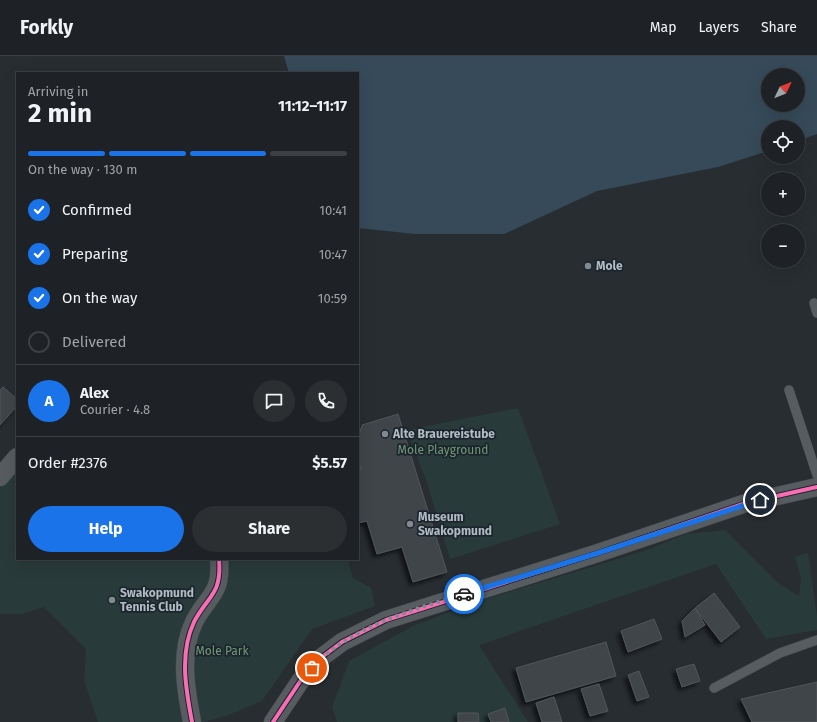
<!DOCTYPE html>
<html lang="en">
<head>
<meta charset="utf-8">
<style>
  :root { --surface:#1e2226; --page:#2b2f32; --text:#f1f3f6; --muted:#a1a4a7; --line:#3c3f43; --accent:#1a73e8 }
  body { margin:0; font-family:"Fira Sans",sans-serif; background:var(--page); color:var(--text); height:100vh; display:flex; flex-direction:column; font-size:15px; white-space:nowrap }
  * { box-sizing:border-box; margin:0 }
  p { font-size:13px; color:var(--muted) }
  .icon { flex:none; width:22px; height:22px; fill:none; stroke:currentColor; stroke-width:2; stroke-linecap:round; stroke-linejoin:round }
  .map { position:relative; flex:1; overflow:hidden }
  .details { position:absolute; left:16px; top:16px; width:343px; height:488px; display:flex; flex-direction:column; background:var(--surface); border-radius:0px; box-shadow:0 4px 16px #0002,0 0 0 1px var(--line) }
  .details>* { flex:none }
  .needle { width:26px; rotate:47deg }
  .buttons { position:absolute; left:761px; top:12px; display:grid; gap:8px }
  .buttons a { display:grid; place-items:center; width:44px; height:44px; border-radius:50%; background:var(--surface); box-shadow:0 4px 16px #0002,0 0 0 1px var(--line); font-size:20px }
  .pin { position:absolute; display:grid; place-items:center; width:34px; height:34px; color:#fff; margin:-17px; border:2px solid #fff; border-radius:50%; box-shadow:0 1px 4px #0007 }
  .courier { position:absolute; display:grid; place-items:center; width:40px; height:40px; margin:-20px; border:3px solid #1a73e8; border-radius:50%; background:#fff; color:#222; box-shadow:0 1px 5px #0007 }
  .overview em { font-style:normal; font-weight:700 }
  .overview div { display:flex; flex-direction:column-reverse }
  .overview { display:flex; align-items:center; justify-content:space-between; height:68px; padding:0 12px }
  h1 { font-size:26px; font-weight:700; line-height:30px }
  .bar { display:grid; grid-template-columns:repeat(4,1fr); gap:6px 4px; align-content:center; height:48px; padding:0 12px }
  .bar i { height:5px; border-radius:3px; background:var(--line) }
  .bar .current { background:var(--accent) }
  .bar p { grid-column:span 4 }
  .line { display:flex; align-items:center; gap:10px; padding:0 12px; border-top:1px solid var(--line) }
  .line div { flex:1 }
  .round { display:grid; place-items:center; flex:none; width:42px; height:42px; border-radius:21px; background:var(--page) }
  ol { padding:0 12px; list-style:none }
  li { display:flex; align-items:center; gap:12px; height:44px }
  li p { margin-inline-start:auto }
  li .icon { padding:4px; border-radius:50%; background:var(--accent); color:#fff; stroke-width:4 }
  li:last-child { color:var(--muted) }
  li i { width:22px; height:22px; border:2px solid var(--line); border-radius:50% }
  .primary-button { display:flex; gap:8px; margin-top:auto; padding:8px 12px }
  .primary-button a { flex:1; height:46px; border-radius:24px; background:var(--accent); color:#fff; font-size:16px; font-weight:700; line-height:46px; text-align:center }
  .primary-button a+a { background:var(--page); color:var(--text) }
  header { display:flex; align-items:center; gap:24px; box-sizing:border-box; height:56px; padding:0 20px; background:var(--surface); border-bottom:1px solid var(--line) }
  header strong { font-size:19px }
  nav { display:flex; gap:22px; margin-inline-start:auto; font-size:14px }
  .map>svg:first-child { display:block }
</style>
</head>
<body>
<header>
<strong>Forkly</strong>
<nav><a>Map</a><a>Layers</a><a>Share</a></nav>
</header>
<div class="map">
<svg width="817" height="666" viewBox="0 0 817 666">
  <defs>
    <filter id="shadow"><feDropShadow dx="-3.5" dy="3.5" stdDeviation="2" flood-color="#0009"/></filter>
  </defs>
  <rect width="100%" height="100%" fill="#282d32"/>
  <path fill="#283a39" d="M518 352 560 468 450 503 427 427 407 374Z
    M17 413V503H348L353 522 371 532 375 550 312 573 262 645 226 660 204 666H98L84 624 86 593 44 551 22 558H0V432Z
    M725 474 779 528 799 540 801 523 795 501 808 497 817 560V574L766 583 716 508 479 589 528 666H337L332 651 349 605 413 570 473 547 647 494 686 478Z"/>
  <path fill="#364a59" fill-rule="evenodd" d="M284 0H817V78L798 85V71H768V95L718 111 597 135 504 178H415L358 172V17H289ZM768 19H798V49H768Z"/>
  <path fill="#404549" stroke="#50565a" filter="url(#shadow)" d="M3 331 17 343V350L0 369V334Z
    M398 358 447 516 413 526 402 491 377 498 367 465 358 467V415L361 414 358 403V383L362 369Z
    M714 537 740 571 721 586 695 552Z
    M695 552 705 569 685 581 682 565Z
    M654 563 662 583 628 596 621 575Z
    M606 586 616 620 526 646 516 612Z
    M694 608 700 625 682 631 676 613Z
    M639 615 649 641 637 645 628 619Z
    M817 626V666H752L741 643Z
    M599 628 608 655 590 660 581 633Z
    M554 641 562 666H542L536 647Z
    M505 652 509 666H491L488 658Z
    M458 657H478L479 666H458Z"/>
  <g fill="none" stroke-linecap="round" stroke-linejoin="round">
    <defs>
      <path id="service" d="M814 247 817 257
        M789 334 817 419
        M714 632 780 597 817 584"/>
      <path id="minor" d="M0 421 17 401
        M192 666C186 634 179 598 194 566 208 539 222 539 219 503
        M273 666 301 624 322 601 342 586 386 564 598 497 746 447 817 431"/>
    </defs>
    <use href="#service" stroke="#46494d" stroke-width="10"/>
    <use href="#minor" stroke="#46494d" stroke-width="19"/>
    <use href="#service" stroke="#575c61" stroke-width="9"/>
    <use href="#minor" stroke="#575c61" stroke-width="18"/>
    <defs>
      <path id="cycleway" d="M192 666C186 634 179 598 194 566 208 539 222 539 219 503
        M273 666 301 624 322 601 342 586 386 564 598 497 746 447 817 431"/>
    </defs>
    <use href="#cycleway" stroke="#1c252d" stroke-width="6"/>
    <use href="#cycleway" stroke="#f96db3" stroke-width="4"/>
  </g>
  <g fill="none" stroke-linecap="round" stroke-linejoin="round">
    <path stroke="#818991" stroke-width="4" stroke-dasharray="0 7.2" d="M312 612C351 570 410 555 464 538"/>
    <path stroke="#1a73e8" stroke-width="5" d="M464 538 598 497 760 444"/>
  </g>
  <g fill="#818991" stroke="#1c252d" stroke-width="1.5">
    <circle cx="588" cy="210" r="4"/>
    <circle cx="385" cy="378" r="4"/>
    <circle cx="410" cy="468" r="4"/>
    <circle cx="112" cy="544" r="4"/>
  </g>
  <g text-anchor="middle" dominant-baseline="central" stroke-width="3.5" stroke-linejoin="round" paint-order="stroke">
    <g font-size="12" font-weight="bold" fill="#b1bbc4" stroke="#1c252d" text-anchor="start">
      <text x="596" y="210">Mole</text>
      <text x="393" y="378">Alte Brauereistube</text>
      <text x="418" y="461">Museum<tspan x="418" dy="14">Swakopmund</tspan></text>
      <text x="120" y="537">Swakopmund<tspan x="120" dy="14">Tennis Club</tspan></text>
    </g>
    <g font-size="12" fill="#719875" stroke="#1c252d">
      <text x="443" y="394">Mole Playground</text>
      <text x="222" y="595">Mole Park</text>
    </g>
  </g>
</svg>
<div class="buttons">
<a><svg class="needle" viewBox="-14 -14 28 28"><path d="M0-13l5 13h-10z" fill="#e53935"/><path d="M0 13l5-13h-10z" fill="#a1a4a7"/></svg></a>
<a><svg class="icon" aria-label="locate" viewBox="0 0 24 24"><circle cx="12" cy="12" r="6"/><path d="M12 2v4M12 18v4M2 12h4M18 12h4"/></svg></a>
<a>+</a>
<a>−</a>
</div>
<div class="pin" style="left:312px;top:612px;background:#ea580c"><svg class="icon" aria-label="bag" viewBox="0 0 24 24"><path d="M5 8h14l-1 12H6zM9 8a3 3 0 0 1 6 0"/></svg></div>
<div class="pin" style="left:760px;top:444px;background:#1f2937"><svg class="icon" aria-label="home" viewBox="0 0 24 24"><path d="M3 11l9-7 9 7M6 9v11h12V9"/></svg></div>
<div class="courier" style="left:464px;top:538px"><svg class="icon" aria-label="car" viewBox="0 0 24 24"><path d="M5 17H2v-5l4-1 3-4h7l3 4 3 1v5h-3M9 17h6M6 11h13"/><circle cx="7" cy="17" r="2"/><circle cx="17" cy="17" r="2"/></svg></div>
<section class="details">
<div class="overview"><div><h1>2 min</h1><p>Arriving in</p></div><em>11:12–11:17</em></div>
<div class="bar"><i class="current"></i><i class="current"></i><i class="current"></i><i></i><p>On the way · 130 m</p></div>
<ol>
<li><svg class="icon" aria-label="check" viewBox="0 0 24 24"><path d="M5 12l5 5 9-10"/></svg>Confirmed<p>10:41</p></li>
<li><svg class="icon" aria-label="check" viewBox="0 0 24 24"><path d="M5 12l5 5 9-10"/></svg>Preparing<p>10:47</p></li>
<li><svg class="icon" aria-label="check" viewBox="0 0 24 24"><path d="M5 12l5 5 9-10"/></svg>On the way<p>10:59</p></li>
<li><i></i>Delivered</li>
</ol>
<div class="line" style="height:72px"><b class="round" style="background:var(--accent);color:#fff">A</b><div><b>Alex</b><p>Courier · 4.8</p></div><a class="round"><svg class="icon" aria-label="chat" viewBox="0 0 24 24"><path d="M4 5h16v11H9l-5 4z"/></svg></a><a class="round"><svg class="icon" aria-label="phone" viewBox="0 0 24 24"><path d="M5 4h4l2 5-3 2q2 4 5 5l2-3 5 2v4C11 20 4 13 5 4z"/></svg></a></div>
<div class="line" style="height:52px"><div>Order #2376</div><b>$5.57</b></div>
<div class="primary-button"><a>Help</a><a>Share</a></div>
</section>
</div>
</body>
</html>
